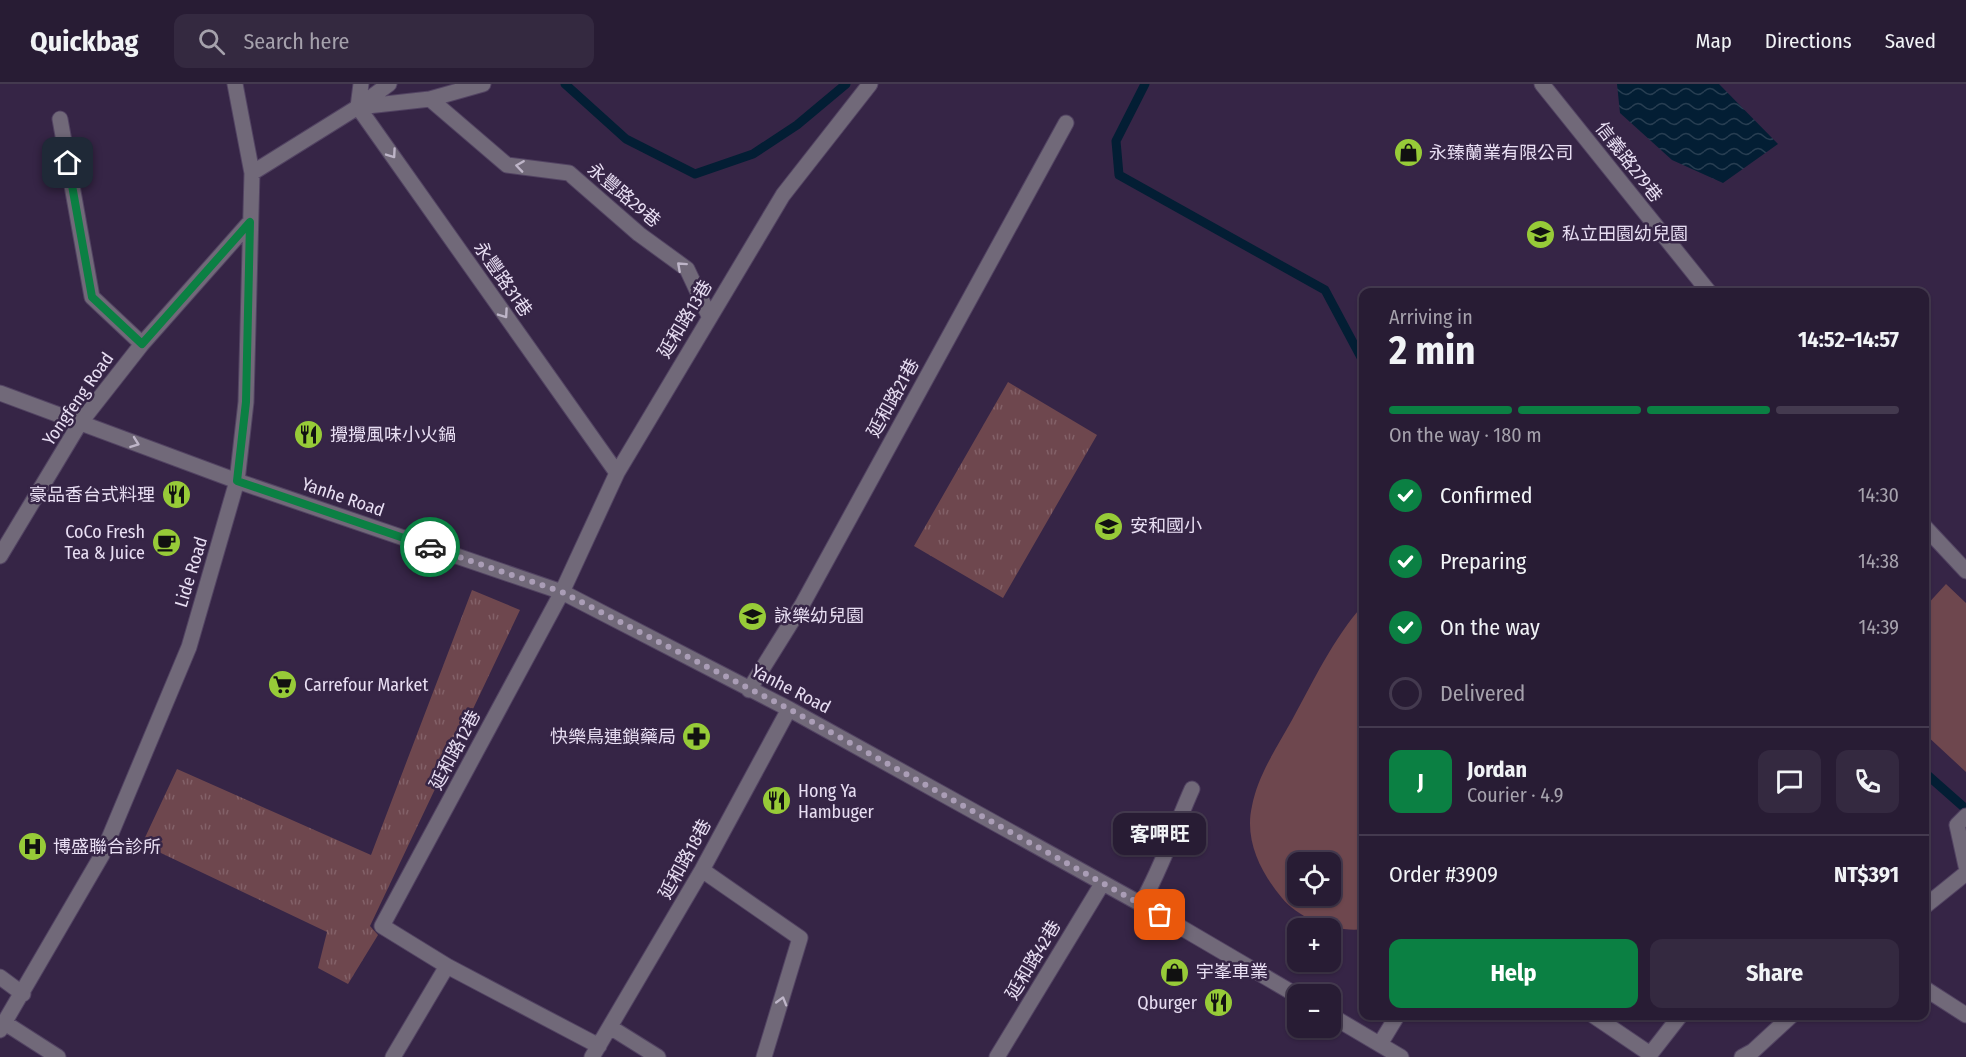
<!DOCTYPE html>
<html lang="en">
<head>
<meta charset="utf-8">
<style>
  :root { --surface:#281c34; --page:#342940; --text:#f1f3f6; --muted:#a5a1ac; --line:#443a4f; --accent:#0b8043 }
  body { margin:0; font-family:"Fira Sans Condensed","Noto Sans TC",sans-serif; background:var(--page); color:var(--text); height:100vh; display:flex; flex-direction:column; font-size:22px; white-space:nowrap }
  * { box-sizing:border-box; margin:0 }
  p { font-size:20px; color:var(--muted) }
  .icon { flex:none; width:33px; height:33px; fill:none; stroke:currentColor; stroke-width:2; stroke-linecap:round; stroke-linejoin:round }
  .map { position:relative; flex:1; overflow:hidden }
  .side { position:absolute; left:1359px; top:204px; width:570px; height:732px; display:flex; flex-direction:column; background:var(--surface); border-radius:12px; box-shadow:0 2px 4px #0004,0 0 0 2px var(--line) }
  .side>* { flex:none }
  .tools { position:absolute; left:1287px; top:768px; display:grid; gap:12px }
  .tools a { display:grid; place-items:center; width:54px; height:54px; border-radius:12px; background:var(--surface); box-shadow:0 2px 4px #0004,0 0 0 2px var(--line); font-size:30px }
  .pin { position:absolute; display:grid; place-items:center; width:51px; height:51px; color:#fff; margin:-26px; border-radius:12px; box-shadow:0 3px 9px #0006 }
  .courier { position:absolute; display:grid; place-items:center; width:60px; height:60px; margin:-30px; border:4px solid #0b8043; border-radius:50%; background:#fff; color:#222; box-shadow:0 2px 8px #0007 }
  .bubble { position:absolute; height:42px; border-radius:12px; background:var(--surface); box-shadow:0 2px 4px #0004,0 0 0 2px var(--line); font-size:20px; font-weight:700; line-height:42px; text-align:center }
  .headline em { font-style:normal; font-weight:700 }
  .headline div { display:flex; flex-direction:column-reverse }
  .headline { display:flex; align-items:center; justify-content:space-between; height:102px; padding:0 30px }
  h1 { font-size:39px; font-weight:700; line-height:45px }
  .bar { display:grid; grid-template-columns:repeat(4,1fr); gap:9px 6px; align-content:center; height:72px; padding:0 30px }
  .bar i { height:8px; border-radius:4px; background:var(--line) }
  .bar .current { background:var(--accent) }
  .bar p { grid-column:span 4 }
  .line { display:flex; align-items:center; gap:15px; padding:0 30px; border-top:2px solid var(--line) }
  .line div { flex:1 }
  .round { display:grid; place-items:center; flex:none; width:63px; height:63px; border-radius:12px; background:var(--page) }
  ol { padding:0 30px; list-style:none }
  li { display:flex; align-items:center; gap:18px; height:66px }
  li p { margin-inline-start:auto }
  li .icon { padding:6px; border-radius:50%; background:var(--accent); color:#fff; stroke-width:4 }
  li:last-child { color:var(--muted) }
  li i { width:33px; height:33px; border:3px solid var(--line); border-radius:50% }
  .button { display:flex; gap:12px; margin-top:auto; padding:12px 30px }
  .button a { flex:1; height:69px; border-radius:12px; background:var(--accent); color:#fff; font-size:24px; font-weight:700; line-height:69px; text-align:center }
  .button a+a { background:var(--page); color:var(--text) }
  header { display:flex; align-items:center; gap:36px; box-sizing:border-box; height:84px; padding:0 30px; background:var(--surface); border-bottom:2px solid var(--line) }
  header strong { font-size:28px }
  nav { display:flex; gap:33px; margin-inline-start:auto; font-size:21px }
  .search { width:420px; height:54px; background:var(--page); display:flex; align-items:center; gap:15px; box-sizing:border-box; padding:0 21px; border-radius:12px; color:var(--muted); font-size:22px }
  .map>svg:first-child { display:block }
</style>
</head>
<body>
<header>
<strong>Quickbag</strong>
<div class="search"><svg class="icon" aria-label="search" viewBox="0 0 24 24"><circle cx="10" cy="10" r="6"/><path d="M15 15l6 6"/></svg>Search here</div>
<nav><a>Map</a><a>Directions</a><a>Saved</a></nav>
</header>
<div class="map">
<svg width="1966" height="973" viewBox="0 0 1966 973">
  <defs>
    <pattern id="park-tufts" width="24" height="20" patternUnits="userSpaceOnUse" patternTransform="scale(1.5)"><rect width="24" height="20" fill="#6e474e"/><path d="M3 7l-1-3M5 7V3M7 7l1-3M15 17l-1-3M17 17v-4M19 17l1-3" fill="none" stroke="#836168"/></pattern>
    <pattern id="water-waves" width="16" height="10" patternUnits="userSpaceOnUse" patternTransform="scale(1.5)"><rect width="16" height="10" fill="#031e34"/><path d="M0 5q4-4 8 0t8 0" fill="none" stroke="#283e52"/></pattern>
  </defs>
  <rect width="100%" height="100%" fill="#362546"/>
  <path fill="#6e474e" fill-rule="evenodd" d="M1946 500 1966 519V688L1925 650V523Z
    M1363 521 1364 845C1336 849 1299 835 1282 814 1261 789 1244 756 1252 722 1258 691 1277 663 1292 636 1314 596 1333 555 1363 521ZM1298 778H1330V812H1298Z"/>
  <path fill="url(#park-tufts)" d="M1008 298 1097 351 1003 514 914 462Z
    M472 506 520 526 370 842 378 851 348 900 318 884 327 848 142 760 177 685 371 771Z"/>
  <path fill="url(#water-waves)" d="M1617 0H1719L1778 60 1723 99 1672 76 1620 29Z"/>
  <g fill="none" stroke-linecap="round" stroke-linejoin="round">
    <path stroke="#031e34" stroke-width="9" d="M565 0 626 55 695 90 753 70 797 41 846 0
      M1145 0 1116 57 1119 91 1325 206 1364 279
      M1924 688 1966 725"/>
    <defs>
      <path id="minor" d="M1542 0 1709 208
        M430 15 507 81 569 89 639 150 687 185 709 232
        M358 23 617 389
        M358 23 430 15 483 0
        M358 23 361 0
        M60 35 92 213 142 260
        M252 89 358 23 389 0
        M0 309 237 397 562 508 789 625 1141 820 1298 912
        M1924 442 1966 487
        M0 472 80 339 142 260 250 138
        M749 606 802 521 1066 39
        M1966 732 1957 741 1966 782
        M702 786 800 854 764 973
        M1141 820C1162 784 1175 743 1192 705
        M1924 823 1966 789
        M0 893 23 910
        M1924 904 1966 931
        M1330 931 1401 973
        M1594 932 1650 970
        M5 939 58 973
        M610 943 658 973
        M0 946 102 771 189 563 237 397 246 318 252 89 235 0
        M1380 960 1397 932
        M599 962 447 882 382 842 562 508 617 389 783 111 870 0
        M393 973 447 882
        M592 973 702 786 789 625
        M997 973 1102 800
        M1648 973 1680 932
        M1742 973 1753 967 1791 932"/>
    </defs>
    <use href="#minor" stroke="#524362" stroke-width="17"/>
    <use href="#minor" stroke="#716979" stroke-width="15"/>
  </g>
  <defs><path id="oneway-chevron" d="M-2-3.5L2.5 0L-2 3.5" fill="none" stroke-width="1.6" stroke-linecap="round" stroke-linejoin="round" transform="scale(1.5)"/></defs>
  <g stroke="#beb5c8">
    <use href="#oneway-chevron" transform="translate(392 70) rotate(55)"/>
    <use href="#oneway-chevron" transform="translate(520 82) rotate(-172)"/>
    <use href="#oneway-chevron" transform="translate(681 182) rotate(-138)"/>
    <use href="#oneway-chevron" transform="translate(504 230) rotate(55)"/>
    <use href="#oneway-chevron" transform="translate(135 359) rotate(20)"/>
    <use href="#oneway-chevron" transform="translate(782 917) rotate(-74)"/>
  </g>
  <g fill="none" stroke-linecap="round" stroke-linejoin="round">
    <path stroke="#aa9db6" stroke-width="6" stroke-dasharray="0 10.8" d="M430 463 562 508 789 625 1160 831"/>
    <path stroke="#0b8043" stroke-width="8" d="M68 79 92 213 142 260 250 138 246 318 237 397 430 463"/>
  </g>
  <defs>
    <symbol id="shop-disc" viewBox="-11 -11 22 22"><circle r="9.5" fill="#97cb38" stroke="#362546"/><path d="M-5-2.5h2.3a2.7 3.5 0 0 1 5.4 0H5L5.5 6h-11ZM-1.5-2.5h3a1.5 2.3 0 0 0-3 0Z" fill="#111"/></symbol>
    <symbol id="school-disc" viewBox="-11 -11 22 22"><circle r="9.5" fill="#97cb38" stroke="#362546"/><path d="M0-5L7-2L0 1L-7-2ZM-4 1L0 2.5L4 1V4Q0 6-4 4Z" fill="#111"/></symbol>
    <symbol id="restaurant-disc" viewBox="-11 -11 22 22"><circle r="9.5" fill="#97cb38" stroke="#362546"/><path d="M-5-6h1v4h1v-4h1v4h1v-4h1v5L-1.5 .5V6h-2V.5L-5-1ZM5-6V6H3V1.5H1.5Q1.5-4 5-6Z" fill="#111"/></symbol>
    <symbol id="cafe-disc" viewBox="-11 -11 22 22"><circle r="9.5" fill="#97cb38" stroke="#362546"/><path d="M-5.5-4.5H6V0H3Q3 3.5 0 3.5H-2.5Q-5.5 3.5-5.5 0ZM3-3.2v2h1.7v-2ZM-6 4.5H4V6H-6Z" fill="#111"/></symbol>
    <symbol id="supermarket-disc" viewBox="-11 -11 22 22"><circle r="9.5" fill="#97cb38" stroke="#362546"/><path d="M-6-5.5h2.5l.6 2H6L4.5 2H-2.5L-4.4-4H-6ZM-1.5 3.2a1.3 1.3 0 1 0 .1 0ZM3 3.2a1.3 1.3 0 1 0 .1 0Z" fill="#111"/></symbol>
    <symbol id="pharmacy-disc" viewBox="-11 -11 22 22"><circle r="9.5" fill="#97cb38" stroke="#362546"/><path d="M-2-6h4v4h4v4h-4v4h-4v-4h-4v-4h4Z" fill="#111"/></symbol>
    <symbol id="hospital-disc" viewBox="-11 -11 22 22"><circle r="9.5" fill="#97cb38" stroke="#362546"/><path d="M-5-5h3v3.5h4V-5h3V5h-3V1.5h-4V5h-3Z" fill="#111"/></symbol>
  </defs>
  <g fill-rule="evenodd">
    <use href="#shop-disc" x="1392" y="52" width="33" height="33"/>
    <use href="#school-disc" x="1524" y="134" width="33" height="33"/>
    <use href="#restaurant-disc" x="292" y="334" width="33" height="33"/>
    <use href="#restaurant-disc" x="160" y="394" width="33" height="33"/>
    <use href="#school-disc" x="1092" y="426" width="33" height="33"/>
    <use href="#cafe-disc" x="150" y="442" width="33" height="33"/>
    <use href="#school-disc" x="736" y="516" width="33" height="33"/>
    <use href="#supermarket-disc" x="266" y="584" width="33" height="33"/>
    <use href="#pharmacy-disc" x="680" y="636" width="33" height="33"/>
    <use href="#restaurant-disc" x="760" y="700" width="33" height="33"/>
    <use href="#hospital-disc" x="16" y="746" width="33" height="33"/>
    <use href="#shop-disc" x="1158" y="872" width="33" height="33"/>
    <use href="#restaurant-disc" x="1202" y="902" width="33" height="33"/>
  </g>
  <g text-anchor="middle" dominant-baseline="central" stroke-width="5" stroke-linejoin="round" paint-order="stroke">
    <g font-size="18" fill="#e8def3" stroke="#362546" text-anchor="start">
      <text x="1429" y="69">永臻蘭業有限公司</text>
      <text x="1562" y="150">私立田園幼兒園</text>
      <text x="330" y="351">攪攪風味小火鍋</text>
      <text x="155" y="411" text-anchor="end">豪品香台式料理</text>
      <text x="1130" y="442">安和國小</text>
      <text x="145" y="448" text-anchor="end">CoCo Fresh<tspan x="145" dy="21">Tea &amp; Juice</tspan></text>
      <text x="774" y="532">詠樂幼兒園</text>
      <text x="304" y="601">Carrefour Market</text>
      <text x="676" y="653" text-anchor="end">快樂鳥連鎖藥局</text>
      <text x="798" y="707">Hong Ya<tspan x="798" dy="21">Hambuger</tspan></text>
      <text x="53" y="763">博盛聯合診所</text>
      <text x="1196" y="888">宇峯車業</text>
      <text x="1197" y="919" text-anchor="end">Qburger</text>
    </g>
    <g font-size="18" fill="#e8def3" stroke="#362546">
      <text transform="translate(1629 78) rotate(52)">信義路279巷</text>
      <text transform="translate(624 111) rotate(40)">永豐路29巷</text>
      <text transform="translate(503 195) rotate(55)">永豐路31巷</text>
      <text transform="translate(685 235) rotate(-59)">延和路13巷</text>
      <text transform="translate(893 314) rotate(-61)">延和路21巷</text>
      <text transform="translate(78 315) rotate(-55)">Yongfeng Road</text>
      <text transform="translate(343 413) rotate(19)">Yanhe Road</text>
      <text transform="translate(191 488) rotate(-73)">Lide Road</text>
      <text transform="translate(791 605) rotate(27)">Yanhe Road</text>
      <text transform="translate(455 666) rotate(-62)">延和路12巷</text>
      <text transform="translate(685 775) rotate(-61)">延和路18巷</text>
      <text transform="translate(1033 876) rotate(-59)">延和路42巷</text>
    </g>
  </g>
</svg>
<div class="tools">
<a><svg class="icon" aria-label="locate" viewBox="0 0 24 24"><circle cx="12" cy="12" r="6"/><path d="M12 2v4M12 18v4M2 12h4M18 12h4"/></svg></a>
<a>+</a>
<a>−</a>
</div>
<div class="pin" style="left:1160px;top:831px;background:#ea580c"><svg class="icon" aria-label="bag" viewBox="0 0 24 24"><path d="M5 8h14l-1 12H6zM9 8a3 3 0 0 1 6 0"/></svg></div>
<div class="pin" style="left:68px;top:79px;background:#1f2937"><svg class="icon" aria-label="home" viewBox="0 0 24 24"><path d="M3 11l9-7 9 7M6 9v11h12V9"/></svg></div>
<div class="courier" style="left:430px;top:463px"><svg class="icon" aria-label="car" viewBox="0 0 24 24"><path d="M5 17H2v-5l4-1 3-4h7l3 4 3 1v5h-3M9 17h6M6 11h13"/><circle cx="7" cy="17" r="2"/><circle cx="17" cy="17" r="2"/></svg></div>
<div class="bubble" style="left:1113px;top:729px;width:93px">客呷旺</div>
<section class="side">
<div class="headline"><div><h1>2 min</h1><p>Arriving in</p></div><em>14:52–14:57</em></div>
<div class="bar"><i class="current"></i><i class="current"></i><i class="current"></i><i></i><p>On the way · 180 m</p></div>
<ol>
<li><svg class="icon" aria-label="check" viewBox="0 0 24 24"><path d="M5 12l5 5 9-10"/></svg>Confirmed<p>14:30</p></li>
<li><svg class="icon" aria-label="check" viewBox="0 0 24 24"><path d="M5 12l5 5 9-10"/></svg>Preparing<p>14:38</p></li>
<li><svg class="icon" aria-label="check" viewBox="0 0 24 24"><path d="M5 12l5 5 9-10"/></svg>On the way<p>14:39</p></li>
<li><i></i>Delivered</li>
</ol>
<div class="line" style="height:108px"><b class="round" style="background:var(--accent);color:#fff">J</b><div><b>Jordan</b><p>Courier · 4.9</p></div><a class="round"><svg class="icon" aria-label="chat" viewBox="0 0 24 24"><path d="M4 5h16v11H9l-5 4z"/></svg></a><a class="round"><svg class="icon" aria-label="phone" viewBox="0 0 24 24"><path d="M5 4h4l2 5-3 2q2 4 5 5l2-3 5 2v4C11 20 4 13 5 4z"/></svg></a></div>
<div class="line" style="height:78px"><div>Order #3909</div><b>NT$391</b></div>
<div class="button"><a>Help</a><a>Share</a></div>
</section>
</div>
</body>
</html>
